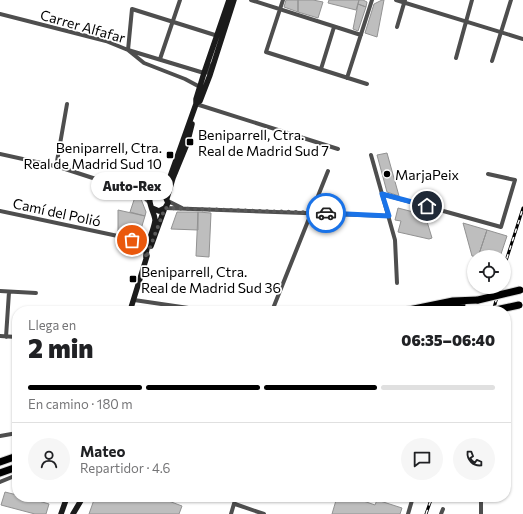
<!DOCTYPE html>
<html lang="es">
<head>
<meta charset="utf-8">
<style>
  :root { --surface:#fff; --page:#f6f6f6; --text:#202124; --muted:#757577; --line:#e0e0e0; --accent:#000 }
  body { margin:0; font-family:Commissioner,sans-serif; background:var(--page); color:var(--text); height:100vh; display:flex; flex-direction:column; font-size:15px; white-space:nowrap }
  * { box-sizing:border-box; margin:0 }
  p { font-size:13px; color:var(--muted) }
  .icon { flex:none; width:22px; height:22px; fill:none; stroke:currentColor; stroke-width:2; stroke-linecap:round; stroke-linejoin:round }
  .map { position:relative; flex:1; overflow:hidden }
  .panel { position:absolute; left:12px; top:306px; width:499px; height:196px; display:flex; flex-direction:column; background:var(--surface); border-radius:16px; box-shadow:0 1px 3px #0004 }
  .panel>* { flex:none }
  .controls { position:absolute; left:467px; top:250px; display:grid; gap:8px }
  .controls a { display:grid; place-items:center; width:44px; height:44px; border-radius:50%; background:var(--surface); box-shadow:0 1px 3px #0004; font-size:20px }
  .pin { position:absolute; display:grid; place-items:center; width:34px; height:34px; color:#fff; margin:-17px; border:2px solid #fff; border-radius:50%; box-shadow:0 1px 4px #0007 }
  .courier { position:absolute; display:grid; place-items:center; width:40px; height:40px; margin:-20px; border:3px solid #1a73e8; border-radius:50%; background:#fff; color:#222; box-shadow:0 1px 5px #0007 }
  .bubble { position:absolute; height:28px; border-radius:14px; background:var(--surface); box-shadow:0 1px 3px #0004; font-size:13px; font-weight:800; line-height:28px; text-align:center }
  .summary em { font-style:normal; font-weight:800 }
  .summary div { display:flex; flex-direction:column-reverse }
  .summary { display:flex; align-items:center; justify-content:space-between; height:68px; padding:0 16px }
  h1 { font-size:26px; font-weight:800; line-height:30px }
  .bar { display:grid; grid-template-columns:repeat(4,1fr); gap:6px 4px; align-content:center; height:48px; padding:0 16px }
  .bar i { height:5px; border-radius:3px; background:var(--line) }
  .bar .active { background:var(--accent) }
  .bar p { grid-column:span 4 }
  .line { display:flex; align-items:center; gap:10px; padding:0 16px; border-top:1px solid var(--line) }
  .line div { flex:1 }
  .round { display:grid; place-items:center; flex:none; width:42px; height:42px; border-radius:21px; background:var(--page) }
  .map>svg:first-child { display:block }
</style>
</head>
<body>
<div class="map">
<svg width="523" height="514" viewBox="0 0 523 514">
  <rect width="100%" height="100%" fill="#fff"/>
  <path fill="#bebebe" stroke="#929292" d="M286 0H298V12L284 7Z
    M298 0H313L323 2 318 18 298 12Z
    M329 0H359L356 10 328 3Z
    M359 0H363L367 2 366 7 358 4Z
    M382 0H384L377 37 365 33 374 4Z
    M358 4 366 7 358 31 353 29Z
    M387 153 399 196 387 192 377 155Z
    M135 197 141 199 146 212 145 216 130 212Z
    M398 208 425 215 432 238 429 239 398 232 401 221 395 220Z
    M118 210 145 216 138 239 118 235Z
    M177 212H198V230L171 229Z
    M198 212 211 213 209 257 196 256Z
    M463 223 487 230 478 257 472 256Z
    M487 230 507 236 500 257H478Z
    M5 492 17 495V497H25L49 504 46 514H35L1 505Z
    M95 497 103 500 104 497H158L182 506 179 514H89Z
    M337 497H352L375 505 377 500 402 508 400 514H332Z"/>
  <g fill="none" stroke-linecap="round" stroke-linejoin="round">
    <defs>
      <path id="highway" d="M404 311 453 301 478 300
        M433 311 462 304
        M0 462 17 456
        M0 473 17 467"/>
    </defs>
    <use href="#highway" stroke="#dbdbdb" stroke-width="9"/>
    <path stroke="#4e4e4e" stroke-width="4" d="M251 0 361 35
      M283 0 266 52 367 84
      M396 0 523 39
      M0 14 106 41 128 50 144 63 185 79 200 87
      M397 27 405 0
      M456 58 472 0
      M160 59 180 0
      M492 61 511 0
      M213 64 209 67 208 72 204 73 128 50 132 9 218 36
      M321 69 334 27
      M347 78 372 0
      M196 104 338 149
      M0 154 59 167 139 193 153 194
      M371 155 395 240 397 283
      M56 167 67 104
      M140 193 150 203
      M382 194 501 227 515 180 488 174
      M168 201 182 208
      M165 208 389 216
      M0 211 132 239
      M146 252 132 239H150
      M0 291 36 293
      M134 300 209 311
      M272 311 328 171
      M0 336 17 337
      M6 337 9 292
      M0 436 17 433
      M0 482 17 475
      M481 497V514
      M235 504 264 514
      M231 514 236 497
      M408 514 413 497
      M441 514 443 509"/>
    <path stroke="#1b1b1b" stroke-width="5.5" d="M197 103 200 101 210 75 234 0
      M157 193 166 183 170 177 196 104V99L204 73 229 0
      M167 198 173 178 187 144 192 124
      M151 246 164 210
      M146 258C145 245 153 234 155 221 156 213 142 197 156 193 160 192 162 194 165 196L168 203 165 208 159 211 152 208
      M130 311 147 256
      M61 514 67 497
      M73 514 83 497"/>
    <use href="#highway" stroke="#000" stroke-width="7"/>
    <defs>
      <path id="rail" d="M504 267 523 208
        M493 311 500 287
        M426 514 432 497"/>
    </defs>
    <use href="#rail" stroke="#000" stroke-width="3"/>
    <use href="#rail" stroke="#fff" stroke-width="1.5" stroke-dasharray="4.5" stroke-linecap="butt"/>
    <defs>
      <path id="highway-bridge" d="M478 300 520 290
        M491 311 519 305"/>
    </defs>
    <use href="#highway-bridge" stroke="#dbdbdb" stroke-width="9" stroke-linecap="butt"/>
    <use href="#highway-bridge" stroke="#000" stroke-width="7"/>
  </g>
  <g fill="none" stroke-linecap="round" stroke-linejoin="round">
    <path stroke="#595959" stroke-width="4" stroke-dasharray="0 7.2" d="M132 240 146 252V258L165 208 326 213"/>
    <path stroke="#1a73e8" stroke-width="5" d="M326 213 389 216 382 194 427 206"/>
  </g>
  <g fill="#000" stroke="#fff" stroke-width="1.5">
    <rect x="186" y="138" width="8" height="8" rx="2"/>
    <rect x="166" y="151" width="8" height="8" rx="2"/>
    <circle cx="387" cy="174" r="4"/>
    <rect x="129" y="275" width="8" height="8" rx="2"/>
  </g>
  <g text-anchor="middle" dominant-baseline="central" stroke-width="3.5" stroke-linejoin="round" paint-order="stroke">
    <g font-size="14" fill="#000" stroke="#fff">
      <text transform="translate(83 26) rotate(16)">Carrer Alfafar</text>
      <text transform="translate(57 212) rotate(12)">Camí del Polió</text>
    </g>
    <g font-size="14" fill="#000" stroke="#fff" text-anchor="start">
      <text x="198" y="134">Beniparrell, Ctra.<tspan x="198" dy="16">Real de Madrid Sud 7</tspan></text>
      <text x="162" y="147" text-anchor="end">Beniparrell, Ctra.<tspan x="162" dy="16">Real de Madrid Sud 10</tspan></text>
      <text x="395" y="174">MarjaPeix</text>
      <text x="141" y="271">Beniparrell, Ctra.<tspan x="141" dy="16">Real de Madrid Sud 36</tspan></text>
    </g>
  </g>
</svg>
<div class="controls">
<a><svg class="icon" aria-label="locate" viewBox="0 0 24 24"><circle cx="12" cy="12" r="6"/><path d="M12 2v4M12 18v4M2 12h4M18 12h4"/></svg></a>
</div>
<div class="pin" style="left:132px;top:240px;background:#ea580c"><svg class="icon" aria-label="bag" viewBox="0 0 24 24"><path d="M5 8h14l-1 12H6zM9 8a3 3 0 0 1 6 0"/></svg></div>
<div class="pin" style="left:427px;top:206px;background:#1f2937"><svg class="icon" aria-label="home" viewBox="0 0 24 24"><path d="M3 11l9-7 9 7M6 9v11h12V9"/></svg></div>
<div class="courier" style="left:326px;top:213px"><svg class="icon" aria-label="car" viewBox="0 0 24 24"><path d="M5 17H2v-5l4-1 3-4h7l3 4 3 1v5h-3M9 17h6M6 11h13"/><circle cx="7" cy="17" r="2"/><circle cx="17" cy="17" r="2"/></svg></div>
<div class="bubble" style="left:91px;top:172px;width:82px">Auto-Rex</div>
<section class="panel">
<div class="summary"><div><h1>2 min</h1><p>Llega en</p></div><em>06:35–06:40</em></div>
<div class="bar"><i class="active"></i><i class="active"></i><i class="active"></i><i></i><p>En camino · 180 m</p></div>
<div class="line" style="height:72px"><a class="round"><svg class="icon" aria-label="person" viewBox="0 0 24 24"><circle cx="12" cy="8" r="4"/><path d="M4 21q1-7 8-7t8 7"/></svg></a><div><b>Mateo</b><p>Repartidor · 4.6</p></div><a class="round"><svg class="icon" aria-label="chat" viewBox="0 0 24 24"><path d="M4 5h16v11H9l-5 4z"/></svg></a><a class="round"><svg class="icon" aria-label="phone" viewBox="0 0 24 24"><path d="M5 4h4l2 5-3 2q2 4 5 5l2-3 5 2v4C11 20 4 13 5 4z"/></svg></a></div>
</section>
</div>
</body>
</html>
